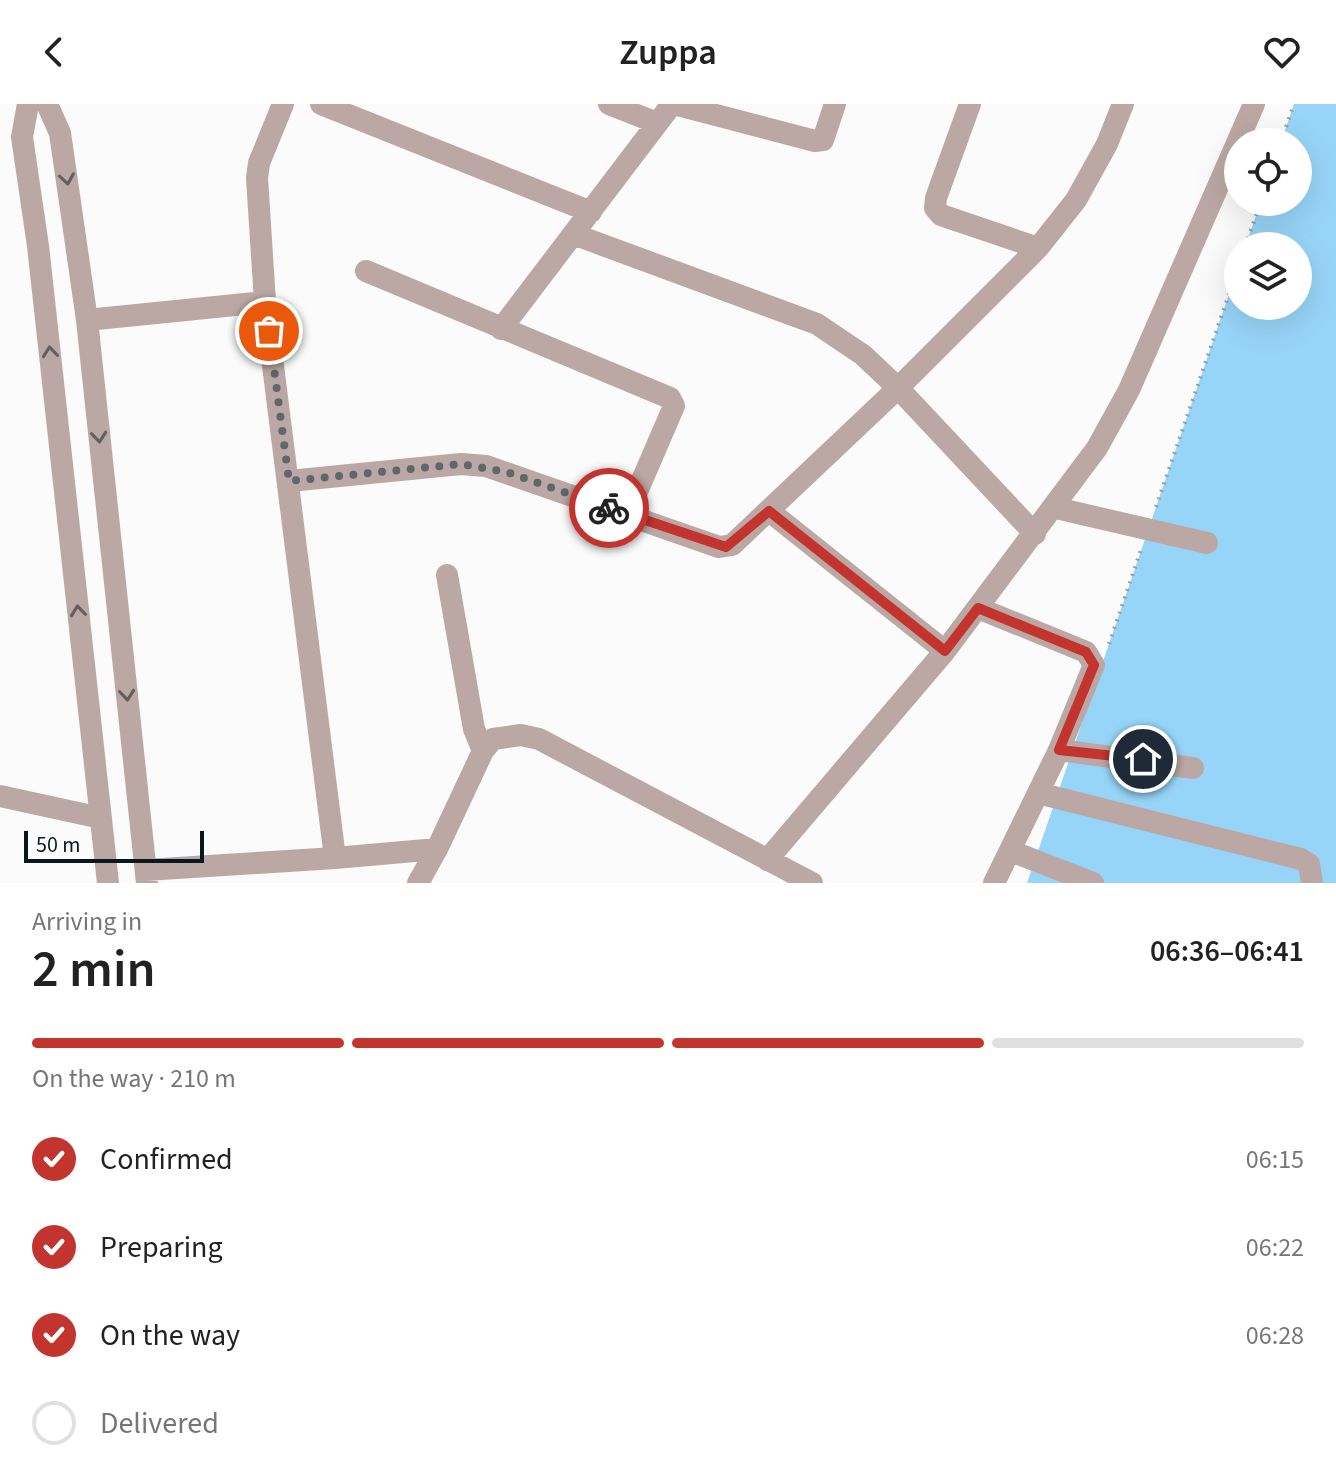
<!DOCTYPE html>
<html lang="en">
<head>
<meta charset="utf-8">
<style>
  :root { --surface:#fff; --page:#f6f6f6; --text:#222; --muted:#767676; --line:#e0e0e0; --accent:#c3342f }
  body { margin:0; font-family:"Source Sans 3",sans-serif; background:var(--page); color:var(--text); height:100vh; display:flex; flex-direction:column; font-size:30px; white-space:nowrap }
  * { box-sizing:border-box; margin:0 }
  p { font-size:26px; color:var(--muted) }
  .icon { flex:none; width:44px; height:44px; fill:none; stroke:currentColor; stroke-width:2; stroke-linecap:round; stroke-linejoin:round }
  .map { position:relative; height:779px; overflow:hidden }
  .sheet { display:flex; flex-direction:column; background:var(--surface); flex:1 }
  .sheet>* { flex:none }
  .fabs { position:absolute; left:1224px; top:24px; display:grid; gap:16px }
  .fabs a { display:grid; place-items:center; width:88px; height:88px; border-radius:50%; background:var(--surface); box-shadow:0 8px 32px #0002; font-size:40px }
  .scale { position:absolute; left:24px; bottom:20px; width:180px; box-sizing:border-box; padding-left:8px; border:4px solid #09171e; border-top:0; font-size:22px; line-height:28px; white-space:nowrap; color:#09171e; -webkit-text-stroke:6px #fbfbfb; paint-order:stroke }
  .pin { position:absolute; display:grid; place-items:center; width:68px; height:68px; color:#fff; margin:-34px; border:4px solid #fff; border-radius:50%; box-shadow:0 2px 8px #0007 }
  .courier { position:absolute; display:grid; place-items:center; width:80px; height:80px; margin:-40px; border:6px solid #c3342f; border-radius:50%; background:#fff; color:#222; box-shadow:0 2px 10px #0007 }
  .head em { font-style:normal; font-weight:600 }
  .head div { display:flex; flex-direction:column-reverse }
  .head { display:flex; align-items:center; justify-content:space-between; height:136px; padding:0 32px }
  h1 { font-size:52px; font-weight:600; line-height:60px }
  .bar { display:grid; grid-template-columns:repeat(4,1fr); gap:12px 8px; align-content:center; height:96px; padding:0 32px }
  .bar i { height:10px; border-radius:6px; background:var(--line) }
  .bar .selected { background:var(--accent) }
  .bar p { grid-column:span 4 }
  ol { padding:0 32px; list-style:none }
  li { display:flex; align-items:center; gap:24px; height:88px }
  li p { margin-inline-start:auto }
  li .icon { padding:8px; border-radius:50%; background:var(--accent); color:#fff; stroke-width:4 }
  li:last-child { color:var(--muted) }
  li i { width:44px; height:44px; border:4px solid var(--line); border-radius:50% }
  header { display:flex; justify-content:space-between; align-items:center; height:104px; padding:0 32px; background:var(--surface); font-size:36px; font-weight:600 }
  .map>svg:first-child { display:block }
</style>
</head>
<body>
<header><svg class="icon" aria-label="back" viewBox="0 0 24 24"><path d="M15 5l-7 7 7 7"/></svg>Zuppa<svg class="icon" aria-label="heart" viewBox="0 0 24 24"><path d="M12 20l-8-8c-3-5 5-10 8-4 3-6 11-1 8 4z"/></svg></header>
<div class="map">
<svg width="1336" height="779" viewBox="0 0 1336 779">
  <rect width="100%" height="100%" fill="#fbfbfb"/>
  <path fill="#97d5f8" d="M1294 0H1336V779H1027L1238 164V202H1298V142H1245L1261 98H1298V38H1281Z"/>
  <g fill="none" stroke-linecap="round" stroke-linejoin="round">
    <path stroke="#999fa2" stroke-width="4" stroke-dasharray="2 6" stroke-linecap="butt" d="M1281 38 1294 0
      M1245 142 1261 98
      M1156 403 1238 164
      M1109 540 1141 446"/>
    <path stroke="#bba8a5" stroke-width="22" d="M28 0 22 33 38 142 108 779
      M47 0 60 29 87 216 147 779
      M283 0 259 59 257 74 265 198 335 754 437 745 483 647 493 635 521 631 539 635 812 779
      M321 0 591 108
      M609 0 657 19
      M674 0 815 37 823 36 835 0
      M970 0 936 94 935 104 941 111 1038 144
      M573 130 817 220 863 251 898 284 1035 430
      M366 167 670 294 674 302 627 411
      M87 216 265 198
      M501 225 672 0
      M289 377 461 360 486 362 719 443 732 441 898 284 1038 144 1076 96 1107 40 1123 0
      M1056 404 1207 439
      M769 407 945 547
      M447 471 474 625 483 647
      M978 504 1086 548 1094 561 1059 646 994 779
      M1059 646 1193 664
      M1038 689 1301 755 1309 760 1312 779
      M0 692 101 714
      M1011 747 1093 779
      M767 756 945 547 1097 344 1129 286 1254 0
      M146 766 335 754
      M418 779 437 745"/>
  </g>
  <defs><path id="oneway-chevron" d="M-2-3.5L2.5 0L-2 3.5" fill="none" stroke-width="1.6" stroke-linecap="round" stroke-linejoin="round" transform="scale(2)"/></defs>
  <g stroke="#626062">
    <use href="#oneway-chevron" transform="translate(67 75) rotate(81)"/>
    <use href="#oneway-chevron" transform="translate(50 248) rotate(-96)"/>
    <use href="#oneway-chevron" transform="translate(99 333) rotate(84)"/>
    <use href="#oneway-chevron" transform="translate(78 507) rotate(-96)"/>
    <use href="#oneway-chevron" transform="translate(127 591) rotate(84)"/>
  </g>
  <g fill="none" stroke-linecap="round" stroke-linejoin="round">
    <path stroke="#5e676b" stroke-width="8" stroke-dasharray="0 14.4" d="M269 227 289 377 461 360 507 368 609 404"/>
    <path stroke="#c3342f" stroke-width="10" d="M609 404 726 443 769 407 945 547 978 504 1086 548 1094 561 1059 646 1143 655"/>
  </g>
</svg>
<div class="fabs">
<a><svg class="icon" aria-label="locate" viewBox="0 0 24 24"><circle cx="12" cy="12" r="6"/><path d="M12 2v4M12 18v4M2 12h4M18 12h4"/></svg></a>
<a><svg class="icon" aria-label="layers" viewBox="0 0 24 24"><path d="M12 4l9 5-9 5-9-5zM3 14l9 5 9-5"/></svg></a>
</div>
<div class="scale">50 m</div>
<div class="pin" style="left:269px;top:227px;background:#ea580c"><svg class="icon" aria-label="bag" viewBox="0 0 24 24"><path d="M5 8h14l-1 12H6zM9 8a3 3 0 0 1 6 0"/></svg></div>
<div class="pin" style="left:1143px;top:655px;background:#1f2937"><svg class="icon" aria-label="home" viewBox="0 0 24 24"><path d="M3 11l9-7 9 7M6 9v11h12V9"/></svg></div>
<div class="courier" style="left:609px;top:404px"><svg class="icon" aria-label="bike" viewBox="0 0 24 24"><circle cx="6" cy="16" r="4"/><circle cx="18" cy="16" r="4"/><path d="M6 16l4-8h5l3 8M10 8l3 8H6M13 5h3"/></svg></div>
</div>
<section class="sheet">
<div class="head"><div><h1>2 min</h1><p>Arriving in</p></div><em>06:36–06:41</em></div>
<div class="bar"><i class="selected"></i><i class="selected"></i><i class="selected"></i><i></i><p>On the way · 210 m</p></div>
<ol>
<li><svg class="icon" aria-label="check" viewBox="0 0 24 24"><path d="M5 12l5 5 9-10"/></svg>Confirmed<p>06:15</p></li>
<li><svg class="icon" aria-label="check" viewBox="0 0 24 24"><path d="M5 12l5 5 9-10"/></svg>Preparing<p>06:22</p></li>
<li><svg class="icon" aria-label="check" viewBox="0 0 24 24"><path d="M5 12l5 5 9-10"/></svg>On the way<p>06:28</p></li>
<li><i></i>Delivered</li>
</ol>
</section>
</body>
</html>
